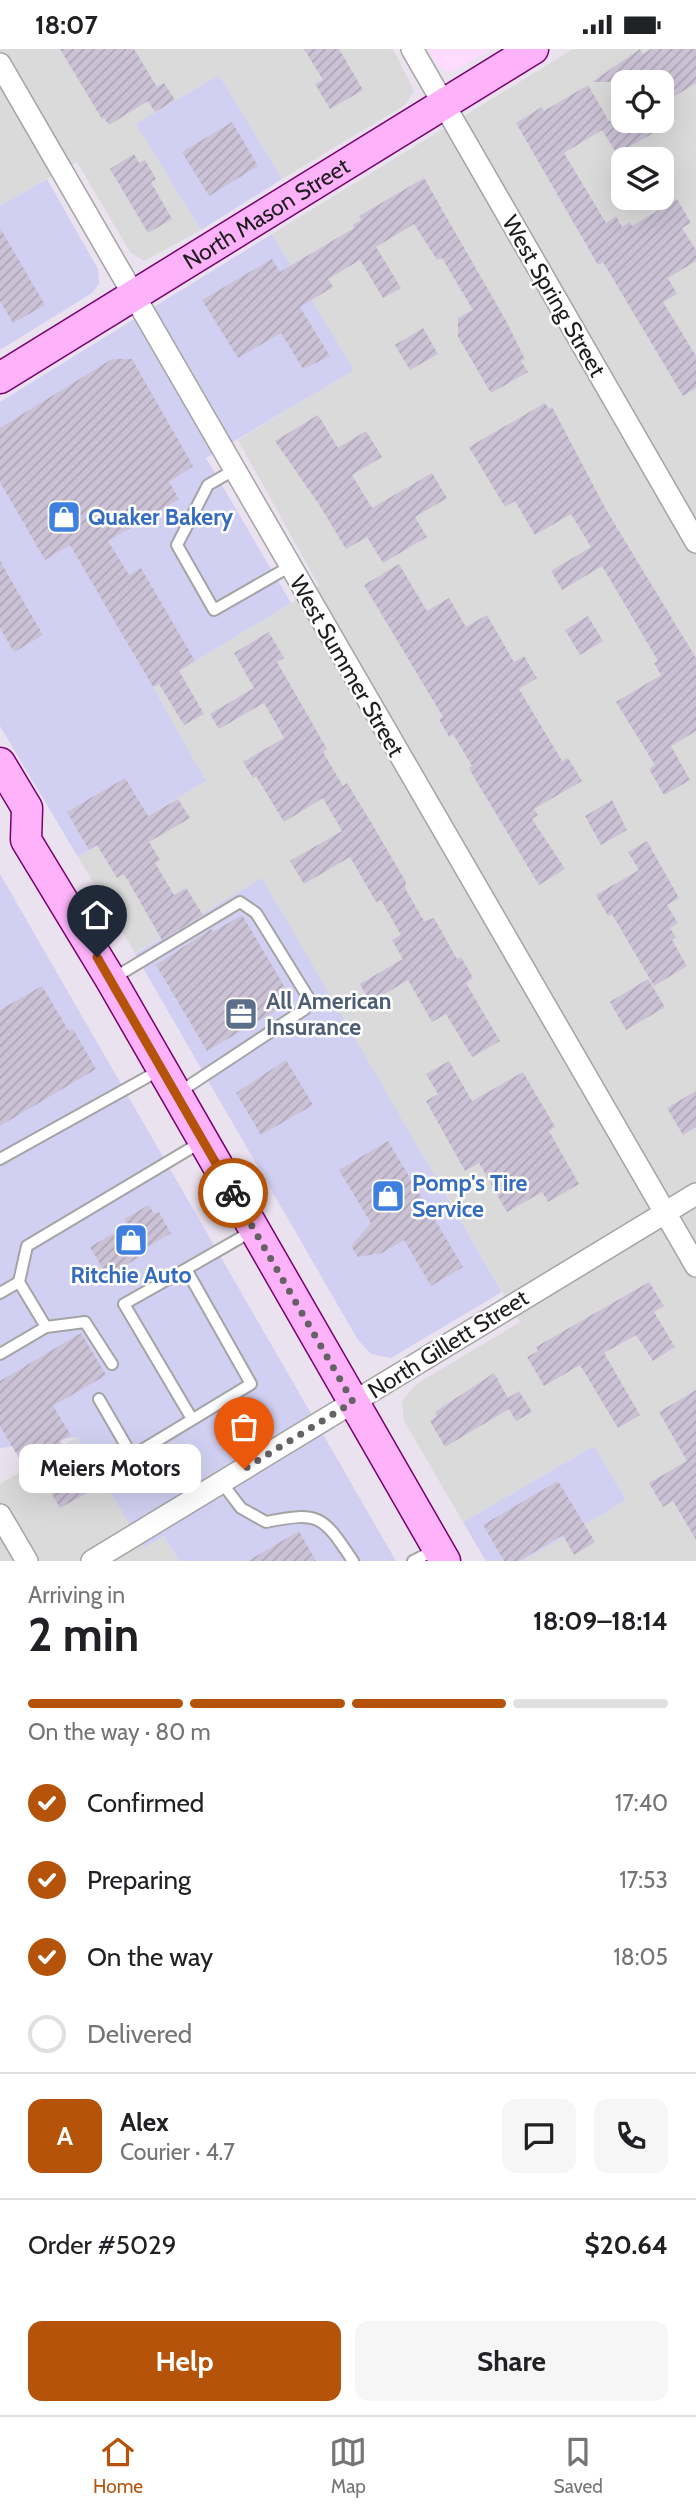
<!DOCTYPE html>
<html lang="en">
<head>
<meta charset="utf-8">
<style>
  :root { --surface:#fff; --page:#f6f6f6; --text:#202124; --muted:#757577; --line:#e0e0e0; --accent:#b45309 }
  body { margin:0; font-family:Cabin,sans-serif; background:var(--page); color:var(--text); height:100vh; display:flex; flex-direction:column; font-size:26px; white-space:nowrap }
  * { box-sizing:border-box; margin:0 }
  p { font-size:23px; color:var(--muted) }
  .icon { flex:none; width:38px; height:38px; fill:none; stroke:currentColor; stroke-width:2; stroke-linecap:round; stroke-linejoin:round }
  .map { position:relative; height:1512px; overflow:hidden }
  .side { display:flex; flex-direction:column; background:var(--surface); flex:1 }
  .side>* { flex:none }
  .buttons { position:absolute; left:611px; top:21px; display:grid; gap:14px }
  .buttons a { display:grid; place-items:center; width:63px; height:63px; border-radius:14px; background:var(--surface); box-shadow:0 7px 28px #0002; font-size:35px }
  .pin { position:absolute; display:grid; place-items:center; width:60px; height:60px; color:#fff; margin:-72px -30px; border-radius:50% 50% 50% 0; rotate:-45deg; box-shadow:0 0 7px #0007 }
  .pin .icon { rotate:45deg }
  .courier { position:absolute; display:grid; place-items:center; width:70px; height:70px; margin:-35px; border:5px solid #b45309; border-radius:50%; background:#fff; color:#222; box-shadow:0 2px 9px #0007 }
  .bubble { position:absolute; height:49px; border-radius:14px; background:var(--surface); box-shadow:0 7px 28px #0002; font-size:23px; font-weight:800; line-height:49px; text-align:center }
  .headline em { font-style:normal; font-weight:800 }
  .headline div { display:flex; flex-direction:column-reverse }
  .headline { display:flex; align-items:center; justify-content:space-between; height:119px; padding:0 28px }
  h1 { font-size:46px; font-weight:800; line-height:52px }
  .bar { display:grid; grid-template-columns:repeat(4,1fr); gap:10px 7px; align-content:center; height:84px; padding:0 28px }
  .bar i { height:9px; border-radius:5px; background:var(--line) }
  .bar .selected { background:var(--accent) }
  .bar p { grid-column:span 4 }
  .line { display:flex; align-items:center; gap:18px; padding:0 28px; border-top:2px solid var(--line) }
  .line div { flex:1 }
  .round { display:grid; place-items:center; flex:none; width:74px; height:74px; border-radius:14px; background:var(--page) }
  ol { padding:0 28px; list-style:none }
  li { display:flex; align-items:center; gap:21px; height:77px }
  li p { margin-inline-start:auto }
  li .icon { padding:7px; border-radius:50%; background:var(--accent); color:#fff; stroke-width:4 }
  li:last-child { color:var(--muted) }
  li i { width:38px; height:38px; border:4px solid var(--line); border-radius:50% }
  .button { display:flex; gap:14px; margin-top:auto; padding:14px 28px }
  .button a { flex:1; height:80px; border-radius:14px; background:var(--accent); color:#fff; font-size:28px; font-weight:800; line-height:80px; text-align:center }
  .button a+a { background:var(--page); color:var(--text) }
  .status { display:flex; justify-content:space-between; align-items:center; height:49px; padding:0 35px; background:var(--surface); direction:ltr }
  .status svg { height:19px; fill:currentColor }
  .dock { display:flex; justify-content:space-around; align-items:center; height:98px; border-top:2px solid var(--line); background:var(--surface); font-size:19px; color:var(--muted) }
  .dock a { display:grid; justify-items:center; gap:4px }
  .dock .selected { color:var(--accent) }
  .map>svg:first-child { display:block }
</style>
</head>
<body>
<div class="status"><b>18:07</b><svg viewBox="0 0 49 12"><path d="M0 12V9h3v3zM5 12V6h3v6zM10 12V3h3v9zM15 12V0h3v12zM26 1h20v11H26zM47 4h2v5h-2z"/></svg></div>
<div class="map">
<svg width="696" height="1512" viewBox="0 0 696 1512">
  <defs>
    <pattern id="building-hatch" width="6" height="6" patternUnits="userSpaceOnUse" patternTransform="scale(1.75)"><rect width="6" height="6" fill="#cbc2d6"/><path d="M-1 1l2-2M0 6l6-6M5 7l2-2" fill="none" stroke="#aea6b7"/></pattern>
  </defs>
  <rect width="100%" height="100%" fill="#ebe2ef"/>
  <path fill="#dadadb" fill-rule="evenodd" d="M0 0H393L414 42 405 56 282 130 219 26 137 75 201 181 144 212 130 203 77 113 0 157Z
    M573 0H696V1512H523L626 1451 594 1397 463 1473 404 1372 402 1352 415 1336 520 1273 261 830 135 904 78 808 206 732 153 638 319 537 238 391 353 321 272 185ZM623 33H662V72H623ZM623 110H662V149H623Z
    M77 1388 144 1498 164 1487 179 1512H0V1435Z"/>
  <path fill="#d1d0f2" d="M219 26 282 130 201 181 136 75Z
    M47 130 98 220 99 235 92 244 0 301V157Z
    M272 185 354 321 206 409 291 554 153 638 206 732 78 808 0 677V353Z
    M0 825 396 1512H179L164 1487 144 1499 77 1388 0 1399Z
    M262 829 502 1243 391 1309 371 1305 358 1291 135 905Z
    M594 1397 626 1451 523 1512H486L463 1473Z"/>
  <path fill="#ffdcff" d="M428 0H492L451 23 438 17Z"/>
  <path fill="url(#building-hatch)" d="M60 0H134L157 38 164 34 175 51 155 63 148 52 109 76 104 69 102 70Z
    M304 0H339L363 41 330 60 315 35 323 31Z
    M640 0 643 5 651 0H696V34L662 55V33H592Z
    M588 36 609 72H674L617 105 602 81 564 104 606 174 616 167 622 178 630 173 632 177 677 150 691 174 682 179 696 201V212L668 229 677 245 663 253 696 307V339L683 347 603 213 598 216 516 74 542 58 544 62Z
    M232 73 258 117 209 147 182 103Z
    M134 105 139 114 145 111 156 130 151 133 172 170 148 184 110 120Z
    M424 129 505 270 525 310 521 312 528 323 491 344 458 288V269L473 261 442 209 437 211 414 175 376 198 401 239 383 249 360 211 328 230 333 238 300 258 330 307 303 320 281 284 238 309 202 251 272 210 280 223 354 179 353 176 361 171 359 167Z
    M0 179 45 256 13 274 0 252Z
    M423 279 438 305 410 321 395 296Z
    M112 310H132L193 417 169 433 179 450 108 492 129 526 141 519 195 612 179 622 204 665 184 676 159 635 153 638 70 496 45 511 0 433V379Z
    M545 354 549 360 552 358 608 464 696 609V682L671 697 690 731 664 746 649 720 655 716 616 653 661 626 654 614 658 612 647 593 602 517 562 541 551 522 591 498 571 465 535 486 515 452 505 458 469 398Z
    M318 366 338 399 366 382 382 408 352 426 372 459 432 424 447 449 415 468 427 488 383 514 367 488 346 500 320 457 275 392Z
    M0 512 43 586 14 603 0 579Z
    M399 515 427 562 449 549 466 578 487 566 514 613 524 607 537 629 519 640 562 712 568 709 582 732 534 760 538 766 532 770 565 820 539 836 475 730 469 719 472 717 453 685 449 688 439 670 443 668 364 536Z
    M588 567 603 592 580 606 565 581Z
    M269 583 284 609 277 613 327 700 323 703 343 737 347 734 372 775 406 833 405 839 424 872 434 869 457 910 461 908 473 929 466 934 500 992 472 1008 446 965 432 973 408 931 370 954 360 935 403 910 392 891 401 886 381 851 376 853 350 808 304 835 290 812 342 782 323 749 284 773 256 727 253 729 243 713 284 689 264 654 219 680 210 665 254 639 234 604Z
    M125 729 148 767 178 750 190 769 149 793 160 811 155 814 174 846 186 839 203 866 162 891 127 830 123 825 117 829 97 796 89 801 67 763Z
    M612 751 627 781 601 796 585 767Z
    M647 792 679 849 667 856 678 874 670 879 676 888 672 891 687 917 654 937 612 865 608 867 596 846 639 821 628 803Z
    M242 866 293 952 207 1002 156 916 211 880 213 883Z
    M648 930 665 958 626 981 610 953Z
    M42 937 69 982 73 980 96 1020 0 1077V961Z
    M286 1011 313 1056 261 1086 236 1044Z
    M449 1012 472 1052 523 1023 555 1078 549 1082 579 1135 548 1153 542 1143 507 1163 479 1114 465 1122 426 1052 438 1045 426 1025Z
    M696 1042V1078L683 1086 667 1059Z
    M388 1092 463 1218 431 1237 404 1191 382 1204 358 1208 351 1197 371 1174 339 1121Z
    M149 1156 154 1165 159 1163 171 1184 146 1199 148 1203 107 1227 90 1198 128 1176 124 1170Z
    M649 1233 664 1257 654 1263 675 1298 653 1312 636 1286 604 1304 640 1366 618 1379 580 1316 544 1337 527 1308 538 1302 536 1298Z
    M81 1284 106 1326 53 1357 71 1386 60 1392 89 1443 60 1459 31 1409 22 1414 0 1377V1332Z
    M494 1324 508 1349 519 1342 532 1363 516 1372 509 1360 445 1398 430 1372 437 1367 435 1363Z
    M696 1341V1491L673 1452 663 1458 649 1434 687 1412 659 1363Z
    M558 1432 595 1493 574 1506 563 1486 519 1512H504L483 1476Z
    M299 1482 316 1512H248Z"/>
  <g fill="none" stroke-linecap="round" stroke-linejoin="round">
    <defs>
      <path id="lane" d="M234 421 208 436 177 496 214 561 289 518
        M112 930 240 853 256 864 308 948 305 960 178 1044
        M0 1110 160 1021
        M186 1220 124 1255 192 1370
        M0 1244 19 1233 27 1197 203 1092
        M46 1278 85 1273 112 1315
        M0 1305 46 1278 19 1233
        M99 1350 132 1407 251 1335 186 1220 254 1181
        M222 1434 241 1459 266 1473C320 1462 323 1467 353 1512
        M413 1512 435 1501"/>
      <path id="street" d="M412 0 696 493
        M0 15 696 1217
        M0 1466 27 1512
        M92 1512 696 1145"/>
      <g id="secondary">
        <path id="s1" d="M0 329 533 0"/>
        <path d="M0 714 27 759 26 791 111 931 445 1512"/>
      </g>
    </defs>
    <use href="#lane" stroke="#a4a4a4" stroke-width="14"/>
    <use href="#street" stroke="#a4a4a4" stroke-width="24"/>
    <use href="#secondary" stroke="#79006c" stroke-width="33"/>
    <use href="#lane" stroke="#fff" stroke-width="10"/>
    <use href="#street" stroke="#fff" stroke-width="21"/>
    <use href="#secondary" stroke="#feb2fa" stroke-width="30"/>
  </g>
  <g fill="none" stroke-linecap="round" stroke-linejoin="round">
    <path stroke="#656266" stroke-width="7" stroke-dasharray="0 12.6" d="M233 1144 353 1353 244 1420"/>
    <path stroke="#b45309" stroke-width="9" d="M97 908 233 1144"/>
  </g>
  <defs>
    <symbol id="shop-square" viewBox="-11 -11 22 22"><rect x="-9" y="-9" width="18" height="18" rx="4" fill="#3f7fe0" stroke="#fff"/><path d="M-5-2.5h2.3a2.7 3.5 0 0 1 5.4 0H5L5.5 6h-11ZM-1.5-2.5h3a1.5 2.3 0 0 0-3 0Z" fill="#fff"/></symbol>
    <symbol id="office-square" viewBox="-11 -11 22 22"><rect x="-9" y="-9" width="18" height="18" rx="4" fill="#5c6f8a" stroke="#fff"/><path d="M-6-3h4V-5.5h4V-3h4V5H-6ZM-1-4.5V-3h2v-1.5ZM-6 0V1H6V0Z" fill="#fff"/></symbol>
  </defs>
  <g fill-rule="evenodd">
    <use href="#shop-square" x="45" y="449" width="38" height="38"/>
    <use href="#office-square" x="222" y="946" width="38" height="38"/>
    <use href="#shop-square" x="369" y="1128" width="38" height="38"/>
    <use href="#shop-square" x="112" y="1172" width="38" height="38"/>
  </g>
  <g text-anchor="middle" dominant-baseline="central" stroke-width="5" stroke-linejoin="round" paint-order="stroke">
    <g font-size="23" fill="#1d1d1d" stroke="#fff">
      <text stroke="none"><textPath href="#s1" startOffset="313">North Mason Street</textPath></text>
      <text transform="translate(554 247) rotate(60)">West Spring Street</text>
      <text transform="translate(347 617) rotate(60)">West Summer Street</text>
      <text transform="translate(448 1295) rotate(-32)">North Gillett Street</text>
    </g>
    <g font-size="23" font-weight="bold" fill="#366cbe" stroke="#fff" text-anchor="start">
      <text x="88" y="468">Quaker Bakery</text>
      <text x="412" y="1134">Pomp's Tire<tspan x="412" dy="26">Service</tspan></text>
      <text x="131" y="1226" text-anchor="middle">Ritchie Auto</text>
    </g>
    <g font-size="23" font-weight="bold" fill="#4e5e75" stroke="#fff" text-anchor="start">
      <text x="266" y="952">All American<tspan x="266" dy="26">Insurance</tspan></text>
    </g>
  </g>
</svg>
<div class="buttons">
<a><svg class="icon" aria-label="locate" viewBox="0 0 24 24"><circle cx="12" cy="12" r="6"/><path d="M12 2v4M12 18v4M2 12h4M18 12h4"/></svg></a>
<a><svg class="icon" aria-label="layers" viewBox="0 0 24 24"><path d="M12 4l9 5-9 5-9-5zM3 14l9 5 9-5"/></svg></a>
</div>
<div class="pin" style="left:244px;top:1420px;background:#ea580c"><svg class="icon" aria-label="bag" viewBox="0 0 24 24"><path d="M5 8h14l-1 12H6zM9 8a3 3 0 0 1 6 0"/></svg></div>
<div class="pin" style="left:97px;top:908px;background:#1f2937"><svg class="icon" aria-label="home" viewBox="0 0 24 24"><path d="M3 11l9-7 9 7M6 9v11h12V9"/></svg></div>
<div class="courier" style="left:233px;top:1144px"><svg class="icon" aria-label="bike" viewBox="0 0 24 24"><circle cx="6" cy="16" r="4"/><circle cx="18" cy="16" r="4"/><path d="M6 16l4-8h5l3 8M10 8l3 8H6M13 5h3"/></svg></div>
<div class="bubble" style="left:19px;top:1395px;width:182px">Meiers Motors</div>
</div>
<section class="side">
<div class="headline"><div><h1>2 min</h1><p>Arriving in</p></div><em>18:09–18:14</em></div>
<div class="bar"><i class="selected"></i><i class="selected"></i><i class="selected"></i><i></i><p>On the way · 80 m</p></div>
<ol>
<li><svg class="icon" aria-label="check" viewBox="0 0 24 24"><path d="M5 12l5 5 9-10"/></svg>Confirmed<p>17:40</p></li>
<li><svg class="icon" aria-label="check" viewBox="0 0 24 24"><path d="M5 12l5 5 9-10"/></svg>Preparing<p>17:53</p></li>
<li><svg class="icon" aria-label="check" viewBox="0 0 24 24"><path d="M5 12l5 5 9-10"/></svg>On the way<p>18:05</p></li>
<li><i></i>Delivered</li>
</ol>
<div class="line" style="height:126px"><b class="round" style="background:var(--accent);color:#fff">A</b><div><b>Alex</b><p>Courier · 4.7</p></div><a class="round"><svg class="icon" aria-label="chat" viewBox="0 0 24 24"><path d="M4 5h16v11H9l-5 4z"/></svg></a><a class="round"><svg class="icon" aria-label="phone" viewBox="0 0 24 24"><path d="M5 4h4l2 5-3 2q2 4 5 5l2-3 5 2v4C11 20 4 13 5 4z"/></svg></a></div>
<div class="line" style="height:91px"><div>Order #5029</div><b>$20.64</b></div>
<div class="button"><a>Help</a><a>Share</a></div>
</section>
<nav class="dock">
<a class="selected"><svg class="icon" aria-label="home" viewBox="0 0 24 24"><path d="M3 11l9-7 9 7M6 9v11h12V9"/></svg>Home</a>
<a><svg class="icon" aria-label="map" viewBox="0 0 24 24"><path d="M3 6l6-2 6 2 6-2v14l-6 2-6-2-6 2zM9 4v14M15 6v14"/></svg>Map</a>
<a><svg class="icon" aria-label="saved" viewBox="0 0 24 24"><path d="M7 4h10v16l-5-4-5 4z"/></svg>Saved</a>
</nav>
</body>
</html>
